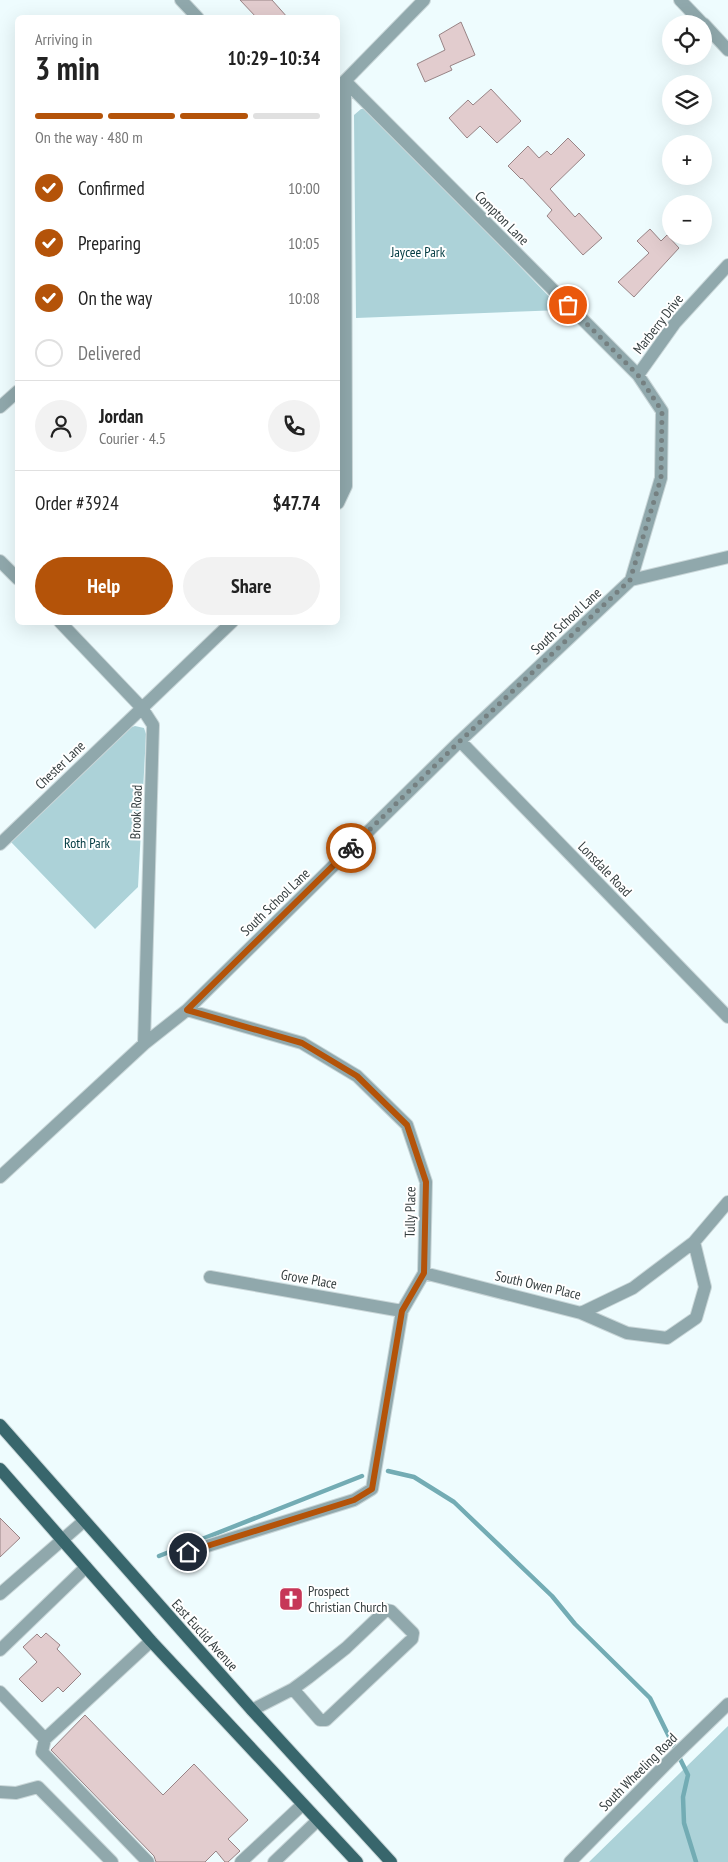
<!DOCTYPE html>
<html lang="en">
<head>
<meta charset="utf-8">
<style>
  :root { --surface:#fff; --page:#f2f2f2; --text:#222; --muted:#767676; --line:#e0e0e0; --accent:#b45309 }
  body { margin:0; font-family:"PT Sans Narrow",sans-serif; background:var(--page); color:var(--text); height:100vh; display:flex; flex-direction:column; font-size:19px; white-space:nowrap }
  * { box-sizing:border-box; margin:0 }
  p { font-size:16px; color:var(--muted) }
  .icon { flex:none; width:28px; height:28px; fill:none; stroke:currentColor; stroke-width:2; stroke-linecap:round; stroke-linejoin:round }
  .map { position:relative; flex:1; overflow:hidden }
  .side { position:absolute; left:15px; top:15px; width:325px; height:610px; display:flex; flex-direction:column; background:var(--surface); border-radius:8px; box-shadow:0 5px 20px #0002 }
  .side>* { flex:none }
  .buttons { position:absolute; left:662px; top:15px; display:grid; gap:10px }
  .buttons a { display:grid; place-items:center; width:50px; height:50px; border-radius:50%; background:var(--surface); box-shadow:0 5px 20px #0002; font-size:25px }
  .pin { position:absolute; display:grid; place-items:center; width:42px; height:42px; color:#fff; margin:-21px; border:2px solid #fff; border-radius:50%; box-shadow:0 1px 5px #0007 }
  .courier { position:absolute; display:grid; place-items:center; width:50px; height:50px; margin:-25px; border:4px solid #b45309; border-radius:50%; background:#fff; color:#222; box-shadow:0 1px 6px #0007 }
  .head em { font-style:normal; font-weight:700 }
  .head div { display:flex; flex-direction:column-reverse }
  .head { display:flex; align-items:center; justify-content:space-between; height:85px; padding:0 20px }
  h1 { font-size:32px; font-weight:700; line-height:38px }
  .bar { display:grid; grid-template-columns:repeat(4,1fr); gap:8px 5px; align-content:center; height:60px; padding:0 20px }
  .bar i { height:6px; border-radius:4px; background:var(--line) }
  .bar .on { background:var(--accent) }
  .bar p { grid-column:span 4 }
  .line { display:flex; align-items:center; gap:12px; padding:0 20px; border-top:1px solid var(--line) }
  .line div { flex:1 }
  .round { display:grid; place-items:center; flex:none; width:52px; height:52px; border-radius:26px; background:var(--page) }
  ol { padding:0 20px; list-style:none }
  li { display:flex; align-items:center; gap:15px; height:55px }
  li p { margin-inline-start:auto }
  li .icon { padding:5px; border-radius:50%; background:var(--accent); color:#fff; stroke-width:4 }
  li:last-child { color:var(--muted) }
  li i { width:28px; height:28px; border:2px solid var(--line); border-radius:50% }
  .button { display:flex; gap:10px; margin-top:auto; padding:10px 20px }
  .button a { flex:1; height:58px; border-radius:30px; background:var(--accent); color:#fff; font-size:20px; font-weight:700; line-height:58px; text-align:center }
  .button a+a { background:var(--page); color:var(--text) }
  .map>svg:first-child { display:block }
</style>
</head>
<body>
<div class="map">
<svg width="728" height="1862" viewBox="0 0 728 1862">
  <rect width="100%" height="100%" fill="#eefcfe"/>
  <path fill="#acd2d8" d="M361 109H367L374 115 562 310 356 318 354 115Z
    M135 726 144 728 146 734 138 887 95 929 11 842 129 728Z
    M728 1726V1862H589Z"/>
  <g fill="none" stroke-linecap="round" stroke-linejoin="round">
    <path stroke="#73acb4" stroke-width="4.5" d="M388 1471 414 1477 454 1502 552 1596 575 1624 650 1698 688 1775 683 1797 684 1823 696 1862
      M159 1556 362 1476"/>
  </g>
  <path fill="#e2ccce" stroke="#988385" d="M240 0H272L288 18H257Z
    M461 22 475 55 450 66 452 70 425 82 417 64 445 50 439 35Z
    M491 89 521 121 497 143 480 126 467 138 449 118 468 100 473 105Z
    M568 138 585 155 550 189 575 217 579 213 602 238 583 255 547 216 552 210 522 178 521 179 508 166 528 146 539 158 547 151 551 155Z
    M650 229 661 241 667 235 679 248 634 297 618 282 649 253 637 241Z
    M0 1518 20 1538 0 1557Z
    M46 1633 60 1645 57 1649 81 1674 63 1692 58 1687 42 1702 19 1679 37 1662 23 1647 37 1634 41 1638Z
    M85 1715 163 1795 194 1764 248 1820 228 1839 240 1851 228 1862H225L216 1851 205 1862H156L154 1856 51 1750Z"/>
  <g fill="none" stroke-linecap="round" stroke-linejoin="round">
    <defs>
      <path id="minor" d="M181 0 198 18
        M680 0 703 24
        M704 24 728 50
        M345 81 638 375
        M340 86 424 0
        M0 407 18 391
        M338 503 346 486 345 81
        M0 561 18 579
        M631 580 661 478 662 411 638 375 675 323 728 265
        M60 622 142 708 153 725 144 1044
        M460 741 728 1017
        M0 844 232 622
        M187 1010 302 1043 357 1076 407 1125 426 1182 424 1273 402 1311 372 1489 354 1500 188 1552
        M0 1177 144 1044 187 1010 460 741 631 580 728 557
        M424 1273 581 1313 627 1333 667 1338 696 1318 705 1287 694 1242
        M210 1277 402 1311
        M581 1313 633 1288 694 1242 728 1202
        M0 1594 84 1521
        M0 1650 86 1567
        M0 1692 45 1739 151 1641
        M252 1710 293 1689 308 1678 346 1648 386 1610 391 1611 413 1633 412 1639 326 1720H320L293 1689
        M45 1739 42 1752 148 1862
        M0 1792 16 1793 38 1787 112 1862
        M241 1862 302 1805
        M274 1862 317 1821
        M570 1862 669 1761 728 1704"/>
      <path id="major" d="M0 1425 252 1710 391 1862
        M0 1469 151 1641 357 1862"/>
    </defs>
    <use href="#minor" stroke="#c9d6d8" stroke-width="14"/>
    <use href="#major" stroke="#c9d6d8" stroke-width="14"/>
    <use href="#minor" stroke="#90a8ac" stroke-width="12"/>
    <use href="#major" stroke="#38666c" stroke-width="12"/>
  </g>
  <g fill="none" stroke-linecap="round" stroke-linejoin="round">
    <path stroke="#758081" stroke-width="5" stroke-dasharray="0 9" d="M351 848 460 741 630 580 661 478 662 411 638 375 568 305"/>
    <path stroke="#b45309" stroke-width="6" d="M188 1552 354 1500 372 1489 402 1311 424 1273 426 1182 407 1125 357 1076 302 1043 187 1010 351 848"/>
  </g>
  <defs>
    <symbol id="church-square" viewBox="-11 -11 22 22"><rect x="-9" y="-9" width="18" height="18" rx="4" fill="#c63758" stroke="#fff"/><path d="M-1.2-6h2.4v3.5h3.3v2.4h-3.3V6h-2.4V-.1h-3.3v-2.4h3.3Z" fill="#fff"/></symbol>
  </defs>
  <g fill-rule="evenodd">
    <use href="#church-square" x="277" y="1585" width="28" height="28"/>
  </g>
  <g text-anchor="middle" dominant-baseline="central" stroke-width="4" stroke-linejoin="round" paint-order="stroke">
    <g font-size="14" fill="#343d3e" stroke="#fff">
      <text transform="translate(502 218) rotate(45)">Compton Lane</text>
      <text transform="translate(658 324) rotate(-52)">Marberry Drive</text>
      <text transform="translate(566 621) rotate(-43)">South School Lane</text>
      <text transform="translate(60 765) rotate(-44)">Chester Lane</text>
      <text transform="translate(136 812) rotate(-88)">Brook Road</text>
      <text transform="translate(605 869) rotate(46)">Lonsdale Road</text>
      <text transform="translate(275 902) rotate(-44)">South School Lane</text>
      <text transform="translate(410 1212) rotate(-89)">Tully Place</text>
      <text transform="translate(309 1279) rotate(10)">Grove Place</text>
      <text transform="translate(538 1285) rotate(13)">South Owen Place</text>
      <text transform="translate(205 1635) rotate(48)">East Euclid Avenue</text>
      <text transform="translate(638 1772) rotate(-45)">South Wheeling Road</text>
    </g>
    <g font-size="14" fill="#033b42" stroke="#fff">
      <text x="418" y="252">Jaycee Park</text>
      <text x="87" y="843">Roth Park</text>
    </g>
    <g font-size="14" fill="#343d3e" stroke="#fff" text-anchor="start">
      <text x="308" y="1591">Prospect<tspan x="308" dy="16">Christian Church</tspan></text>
    </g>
  </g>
</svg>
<div class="buttons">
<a><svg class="icon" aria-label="locate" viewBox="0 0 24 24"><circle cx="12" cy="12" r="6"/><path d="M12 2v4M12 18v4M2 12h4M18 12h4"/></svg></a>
<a><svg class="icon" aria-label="layers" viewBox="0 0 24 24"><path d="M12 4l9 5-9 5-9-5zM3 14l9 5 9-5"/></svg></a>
<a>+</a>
<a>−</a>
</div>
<div class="pin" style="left:568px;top:305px;background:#ea580c"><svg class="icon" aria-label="bag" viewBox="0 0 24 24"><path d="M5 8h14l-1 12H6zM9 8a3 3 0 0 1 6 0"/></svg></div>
<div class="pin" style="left:188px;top:1552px;background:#1f2937"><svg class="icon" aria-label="home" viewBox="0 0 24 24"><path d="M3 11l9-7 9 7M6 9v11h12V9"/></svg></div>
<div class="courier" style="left:351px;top:848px"><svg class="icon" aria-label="bike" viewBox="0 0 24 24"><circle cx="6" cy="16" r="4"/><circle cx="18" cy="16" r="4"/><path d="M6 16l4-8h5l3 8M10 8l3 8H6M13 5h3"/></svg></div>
<section class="side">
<div class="head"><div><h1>3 min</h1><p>Arriving in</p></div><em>10:29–10:34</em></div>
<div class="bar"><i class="on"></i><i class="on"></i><i class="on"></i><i></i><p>On the way · 480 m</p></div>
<ol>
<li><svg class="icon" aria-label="check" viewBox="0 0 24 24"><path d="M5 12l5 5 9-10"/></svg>Confirmed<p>10:00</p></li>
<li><svg class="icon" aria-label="check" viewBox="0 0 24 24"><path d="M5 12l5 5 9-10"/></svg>Preparing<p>10:05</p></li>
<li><svg class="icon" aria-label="check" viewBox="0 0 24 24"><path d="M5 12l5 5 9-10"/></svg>On the way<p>10:08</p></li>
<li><i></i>Delivered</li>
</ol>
<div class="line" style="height:90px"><a class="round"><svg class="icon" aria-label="person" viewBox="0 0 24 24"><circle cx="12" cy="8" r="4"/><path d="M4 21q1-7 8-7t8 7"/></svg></a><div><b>Jordan</b><p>Courier · 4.5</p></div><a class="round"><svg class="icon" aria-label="phone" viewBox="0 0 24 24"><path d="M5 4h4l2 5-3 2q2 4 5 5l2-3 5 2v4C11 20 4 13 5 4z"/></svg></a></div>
<div class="line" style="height:65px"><div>Order #3924</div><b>$47.74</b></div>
<div class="button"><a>Help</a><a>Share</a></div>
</section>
</div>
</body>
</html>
